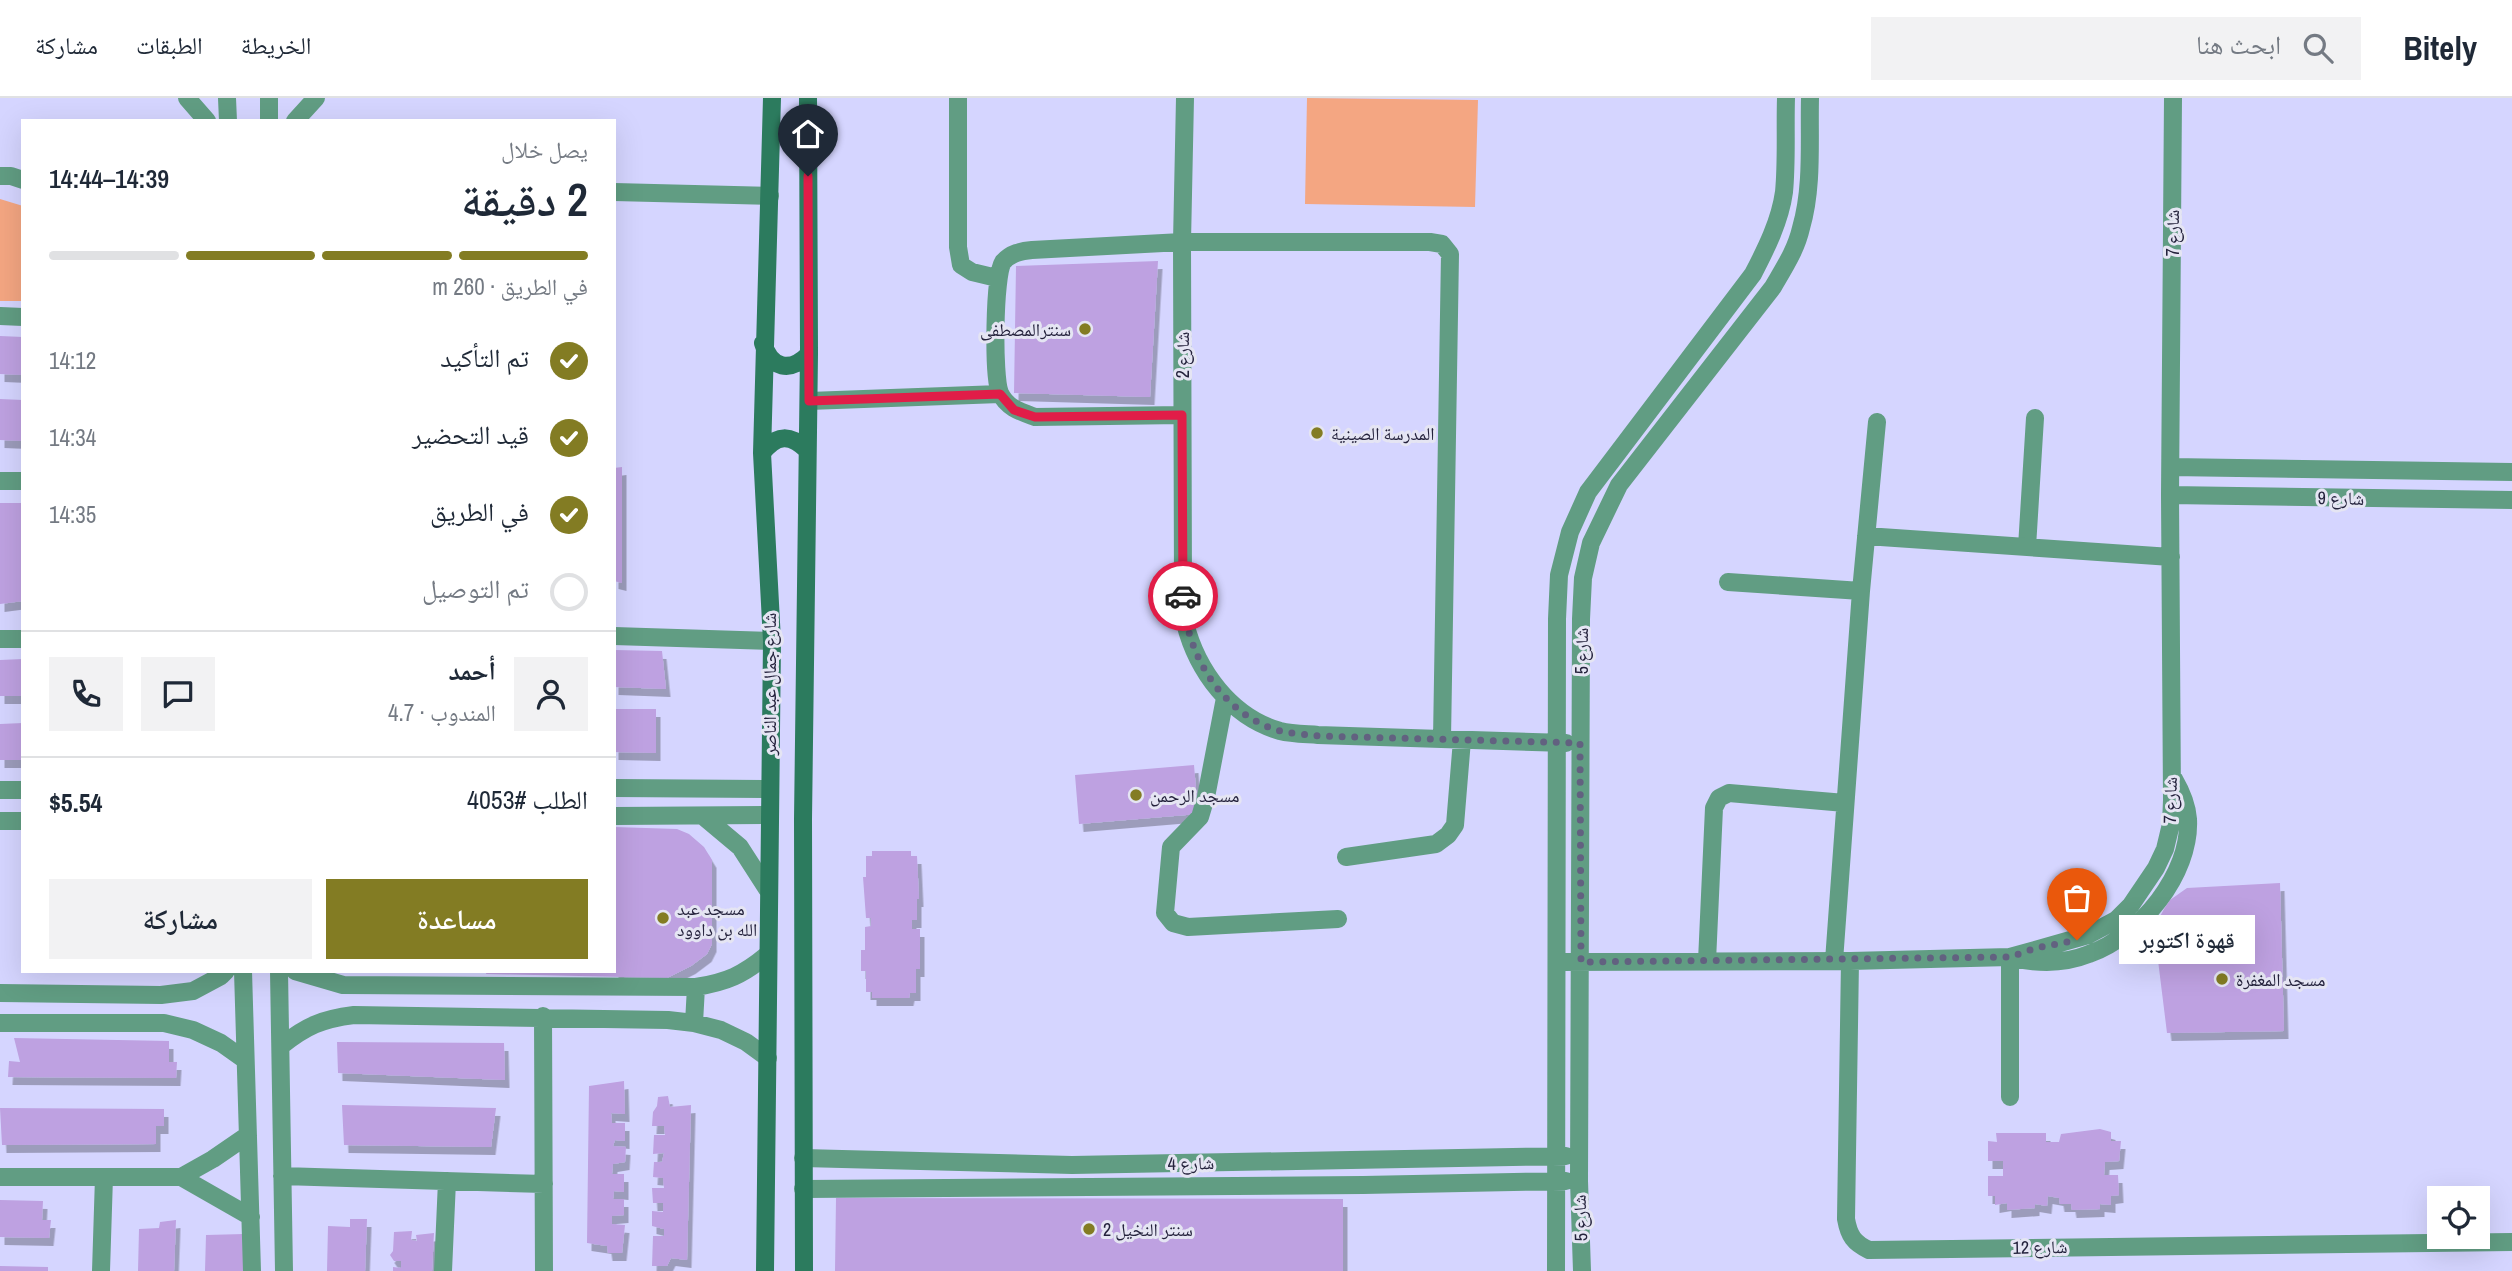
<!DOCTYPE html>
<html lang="ar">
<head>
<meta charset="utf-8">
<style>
  :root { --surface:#fff; --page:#f2f2f3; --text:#1f2937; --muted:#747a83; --line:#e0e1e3; --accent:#837c23 }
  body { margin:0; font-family:"Archivo Narrow","Noto Naskh Arabic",sans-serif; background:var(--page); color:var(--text); direction:rtl; height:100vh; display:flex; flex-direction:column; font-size:26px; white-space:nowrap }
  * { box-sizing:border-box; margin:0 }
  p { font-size:23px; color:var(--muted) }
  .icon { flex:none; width:38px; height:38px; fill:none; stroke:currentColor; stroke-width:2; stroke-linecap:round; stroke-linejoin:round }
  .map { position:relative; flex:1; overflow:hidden; direction:ltr }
  .drawer { position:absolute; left:21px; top:21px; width:595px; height:854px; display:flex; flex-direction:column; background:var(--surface); border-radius:0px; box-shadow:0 7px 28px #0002; direction:rtl }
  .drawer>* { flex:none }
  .buttons { position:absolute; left:2427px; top:1088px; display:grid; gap:14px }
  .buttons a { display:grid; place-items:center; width:63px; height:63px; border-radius:0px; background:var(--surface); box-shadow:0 7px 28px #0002; font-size:35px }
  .pin { position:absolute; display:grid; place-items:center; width:60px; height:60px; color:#fff; margin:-72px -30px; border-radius:50% 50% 50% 0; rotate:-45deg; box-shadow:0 0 7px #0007 }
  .pin .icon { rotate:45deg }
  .courier { position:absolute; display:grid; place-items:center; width:70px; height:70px; margin:-35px; border:5px solid #e11d48; border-radius:50%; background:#fff; color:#222; box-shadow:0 2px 9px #0007 }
  .bubble { position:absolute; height:49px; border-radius:0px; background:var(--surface); box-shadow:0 7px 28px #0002; font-size:23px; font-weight:600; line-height:49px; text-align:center; direction:rtl }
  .summary em { font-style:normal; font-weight:600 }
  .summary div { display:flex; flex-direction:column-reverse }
  .summary { display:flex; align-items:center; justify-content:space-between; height:119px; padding:0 28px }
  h1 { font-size:46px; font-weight:600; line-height:52px }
  .bar { display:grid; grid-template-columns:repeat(4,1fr); gap:10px 7px; align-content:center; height:84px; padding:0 28px }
  .bar i { height:9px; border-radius:5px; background:var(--line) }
  .bar .active { background:var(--accent) }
  .bar p { grid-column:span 4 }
  .line { display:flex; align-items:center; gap:18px; padding:0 28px; border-top:2px solid var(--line) }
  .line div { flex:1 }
  .round { display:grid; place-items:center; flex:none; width:74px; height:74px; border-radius:0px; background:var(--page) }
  ol { padding:0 28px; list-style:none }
  li { display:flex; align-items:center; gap:21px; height:77px }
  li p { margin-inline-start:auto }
  li .icon { padding:7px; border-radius:50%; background:var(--accent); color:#fff; stroke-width:4 }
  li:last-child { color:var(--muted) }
  li i { width:38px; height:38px; border:4px solid var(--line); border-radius:50% }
  .button { display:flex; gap:14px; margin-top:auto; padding:14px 28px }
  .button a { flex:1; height:80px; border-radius:0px; background:var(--accent); color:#fff; font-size:28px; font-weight:600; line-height:80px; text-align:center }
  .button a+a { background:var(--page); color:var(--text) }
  header { display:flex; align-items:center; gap:42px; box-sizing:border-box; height:98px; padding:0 35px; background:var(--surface); border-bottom:2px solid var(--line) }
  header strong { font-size:33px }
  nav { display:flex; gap:38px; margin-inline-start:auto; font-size:24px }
  .search { width:490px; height:63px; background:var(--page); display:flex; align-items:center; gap:18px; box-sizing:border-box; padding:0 24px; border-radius:0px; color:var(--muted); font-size:26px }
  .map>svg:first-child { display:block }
</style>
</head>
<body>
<header>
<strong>Bitely</strong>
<div class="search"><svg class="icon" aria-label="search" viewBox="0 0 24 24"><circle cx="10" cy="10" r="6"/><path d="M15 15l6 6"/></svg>ابحث هنا</div>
<nav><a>الخريطة</a><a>الطبقات</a><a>مشاركة</a></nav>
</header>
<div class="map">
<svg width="2512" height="1173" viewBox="0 0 2512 1173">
  <defs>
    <filter id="shadow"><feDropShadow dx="4.5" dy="8" stdDeviation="0" flood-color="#0004"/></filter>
  </defs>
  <rect width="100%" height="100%" fill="#d5d5ff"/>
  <path fill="#f4a682" d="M1307 0 1478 2 1475 109 1305 106Z
    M0 101 23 108V203H0Z"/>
  <path fill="#bea1e1" filter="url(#shadow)" d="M1158 163 1150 299 1014 295 1016 168Z
    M0 238 23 239V277L0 276Z
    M0 301 23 302V343L0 342Z
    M622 369V485L614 483V370Z
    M0 405H23V503L0 506Z
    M614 552 662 553 666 591 614 589Z
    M23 561V598H0V562Z
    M614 611H656V655L614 654Z
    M23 625V662H0V626Z
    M1194 667 1198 716 1079 726 1075 677Z
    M614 729 677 731 689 736 704 749 712 762V846L707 856 691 868 667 880 486 876 487 873H614Z
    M872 753H911V758H917L919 801H917V822H912V831H920V871H916V895H910L909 900H872V894H866V873H861V852H865V829L871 828V820H866L863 779H866V758H872Z
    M2280 785 2284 933 2167 935 2154 830 2164 811 2170 802 2187 790Z
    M14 940 169 943V964H177L176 980 8 979 9 963 20 964Z
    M337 944 504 945 505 982 338 975Z
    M624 983 625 1016 611 1015 612 1025H625V1043L615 1042 613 1048 626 1049 625 1064 613 1066 612 1076H624V1094L614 1093 613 1101H624V1117L612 1118V1126L625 1127 622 1155H608L607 1148 587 1145 589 988Z
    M668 998 670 1009 691 1007 687 1162 671 1160 667 1168H652L653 1138H664V1131L652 1128V1113L663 1114V1105H653L652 1090H664L663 1080 653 1079 654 1064H662L664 1055 653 1056 654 1037H665L664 1028H652L653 1014 657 1008 658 999Z
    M342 1007 496 1010 491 1049 344 1047Z
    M0 1010 164 1011V1028H156V1046L2 1047Z
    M2100 1031 2111 1034V1043H2121L2119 1063 2105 1064 2104 1077H2118L2119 1097 2111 1098V1107L2100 1106V1111L2072 1112 2071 1106H2060L2059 1100 2048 1098 2047 1108 2035 1106V1110L2007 1112V1105L1995 1107V1098H1988V1078H2003V1063H1988V1043L1997 1044 1996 1035H2046V1044H2059L2061 1036Z
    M836 1100 1343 1101V1173H835Z
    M0 1102 43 1103 42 1122H51L49 1140 0 1139Z
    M350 1121H367L365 1173H327L328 1128 350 1129Z
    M176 1122 174 1173H138L139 1131 159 1130 160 1124Z
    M412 1133 411 1142 417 1143 416 1137 434 1135 432 1173H393V1169L401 1170V1163H394L390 1157 393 1153 394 1134Z
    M244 1136 243 1173H205L206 1137Z
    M0 1168 48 1169V1173H0Z"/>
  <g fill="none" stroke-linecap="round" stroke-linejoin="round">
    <path stroke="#619d83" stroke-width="18" d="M187 0 207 23
      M227 0 228 23
      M269 0V23
      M958 0V149L961 167 972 174 997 180
      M1185 0 1182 144 1183 493C1183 503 1183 515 1185 525 1197 573 1231 619 1280 633 1292 636 1306 636 1318 637L1566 645
      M295 23 316 0
      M0 78H11L23 82
      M614 94 770 98
      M0 218 23 219
      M809 303 1000 296
      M1182 317 1035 319C1021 314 1007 310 1000 295 993 279 994 178 1003 164 1011 155 1021 153 1032 152L1182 144H1430L1442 146 1450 156 1442 641
      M2171 369 2512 374
      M0 383H23
      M2170 397 2512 402
      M1866 438 2171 459
      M2027 449 2035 320
      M1728 484 1861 493
      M614 538 772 543
      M0 541H23
      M1225 600 1206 699 1200 719 1171 749 1165 815 1173 825 1188 829 1338 821
      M614 690 769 691
      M0 692H23
      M614 718 769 717
      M703 718 740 749 767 791
      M0 723H23
      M1346 759 1436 746 1448 737 1455 727 1462 642
      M2010 859C2037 866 2064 866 2089 856 2140 838 2191 776 2188 721 2187 706 2181 693 2174 681
      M1707 863 1714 710 1719 700 1729 695 1845 705
      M1834 863 1861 493 1877 324
      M1850 863 1846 1121C1849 1138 1854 1145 1869 1152L2512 1144
      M1558 864 1850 863 2010 859 2088 837 2116 822 2131 807 2156 770 2165 751 2171 726 2172 702 2170 397 2173 0
      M243 873 252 1173
      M279 873 284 1173
      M295 873 343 887 696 889C727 884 743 877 767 857
      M0 895 161 897 193 893 221 878 226 873
      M543 918 544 1173
      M0 925H164L193 932 221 945 245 962
      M694 925 696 889
      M281 948C306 928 322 921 354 917L668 922 694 925 721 932 746 944 768 960
      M2010 999V859
      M803 1060 1072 1067 1566 1058
      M282 1078 544 1086
      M0 1079H181L213 1061 248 1037
      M181 1079 251 1119
      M803 1091 1363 1087 1566 1083
      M101 1173 104 1079
      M443 1173 447 1083
      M1556 1173 1557 521 1559 477 1570 434 1588 394 1753 176C1766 151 1780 123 1784 94 1787 63 1785 31 1786 0
      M1582 1173 1579 1083 1581 521 1583 480 1591 445 1619 387 1773 189C1784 170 1796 152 1801 130 1813 89 1809 43 1810 0"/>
    <path stroke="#2c7b5e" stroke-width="18" d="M763 245C771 271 790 275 809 256
      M762 355C777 336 790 336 807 352
      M765 1173 772 543 762 355 772 0
      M804 1173 803 721 809 256 808 0"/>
  </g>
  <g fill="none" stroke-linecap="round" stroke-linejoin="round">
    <path stroke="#626180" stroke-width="7" stroke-dasharray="0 12.6" d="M1183 498C1186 556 1221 616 1280 633 1292 636 1306 636 1318 638L1580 645 1581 864 2010 859 2036 850 2077 842"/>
    <path stroke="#e11d48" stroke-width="9" d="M808 78 809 303 1000 296 1014 312 1035 319 1182 317 1183 498"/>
  </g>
  <g fill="#837c23" stroke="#e5e5f3" stroke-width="2.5">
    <circle cx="1085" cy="231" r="7"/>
    <circle cx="1317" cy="335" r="7"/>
    <circle cx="1136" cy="697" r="7"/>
    <circle cx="663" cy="820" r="7"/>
    <circle cx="2222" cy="881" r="7"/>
    <circle cx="1089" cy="1131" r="7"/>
  </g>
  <g text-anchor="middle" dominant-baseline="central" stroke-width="6" stroke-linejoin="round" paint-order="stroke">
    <g font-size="18" fill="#24223c" stroke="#e5e5f3">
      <text transform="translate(2172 135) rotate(-90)">شارع 7</text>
      <text transform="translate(1182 257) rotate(-90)">شارع 2</text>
      <text transform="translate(2341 400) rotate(1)">شارع 9</text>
      <text transform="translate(1581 553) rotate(-90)">شارع 5</text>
      <text transform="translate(769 586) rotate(-90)">شارع جمال عبد الناصر</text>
      <text transform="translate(2170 702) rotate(-89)">شارع 7</text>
      <text transform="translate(1191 1065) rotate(-1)">شارع 4</text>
      <text transform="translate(1580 1120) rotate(-92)">شارع 5</text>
      <text transform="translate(2040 1149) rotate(-1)">شارع 12</text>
    </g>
    <g font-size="18" fill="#24223c" stroke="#e5e5f3" text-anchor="start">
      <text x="1071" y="231" text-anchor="end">سنترالمصطفى</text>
      <text x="1331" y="335">المدرسة الصينية</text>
      <text x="1150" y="697">مسجد الرحمن</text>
      <text x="677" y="810">مسجد عبد<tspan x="677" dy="21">الله بن داوود</tspan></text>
      <text x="2236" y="881">مسجد المغفرة</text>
      <text x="1103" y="1131">سنتر النخيل 2</text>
    </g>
  </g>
</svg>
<div class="buttons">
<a><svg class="icon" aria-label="locate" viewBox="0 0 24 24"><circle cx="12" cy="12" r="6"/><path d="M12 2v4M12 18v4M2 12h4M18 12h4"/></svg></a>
</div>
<div class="pin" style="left:2077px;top:842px;background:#ea580c"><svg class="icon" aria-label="bag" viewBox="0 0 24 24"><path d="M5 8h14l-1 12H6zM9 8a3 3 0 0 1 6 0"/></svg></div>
<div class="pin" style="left:808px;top:78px;background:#1f2937"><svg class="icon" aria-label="home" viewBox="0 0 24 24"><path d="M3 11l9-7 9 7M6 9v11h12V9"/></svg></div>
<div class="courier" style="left:1183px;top:498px"><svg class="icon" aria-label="car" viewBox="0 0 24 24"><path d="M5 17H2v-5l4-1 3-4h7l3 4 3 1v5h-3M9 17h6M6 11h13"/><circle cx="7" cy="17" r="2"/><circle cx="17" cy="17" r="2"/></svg></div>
<div class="bubble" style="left:2119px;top:817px;width:136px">قهوة اكتوبر</div>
<section class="drawer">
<div class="summary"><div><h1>2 دقيقة</h1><p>يصل خلال</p></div><em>14:39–14:44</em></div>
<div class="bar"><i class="active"></i><i class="active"></i><i class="active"></i><i></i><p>في الطريق · 260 m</p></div>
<ol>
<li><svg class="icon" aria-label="check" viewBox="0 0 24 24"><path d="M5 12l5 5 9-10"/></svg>تم التأكيد<p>14:12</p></li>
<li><svg class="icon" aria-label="check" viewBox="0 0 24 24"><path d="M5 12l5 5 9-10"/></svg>قيد التحضير<p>14:34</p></li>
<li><svg class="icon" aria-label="check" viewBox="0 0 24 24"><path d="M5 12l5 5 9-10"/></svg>في الطريق<p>14:35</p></li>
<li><i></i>تم التوصيل</li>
</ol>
<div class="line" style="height:126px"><a class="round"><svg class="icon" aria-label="person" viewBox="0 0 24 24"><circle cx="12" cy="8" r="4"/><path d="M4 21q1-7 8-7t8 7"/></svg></a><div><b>أحمد</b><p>المندوب · 4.7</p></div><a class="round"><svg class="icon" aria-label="chat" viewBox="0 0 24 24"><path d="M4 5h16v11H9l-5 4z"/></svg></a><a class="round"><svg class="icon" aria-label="phone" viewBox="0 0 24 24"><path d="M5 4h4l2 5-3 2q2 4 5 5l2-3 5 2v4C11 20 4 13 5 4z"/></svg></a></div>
<div class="line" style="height:91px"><div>الطلب #4053</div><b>$5.54</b></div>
<div class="button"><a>مساعدة</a><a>مشاركة</a></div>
</section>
</div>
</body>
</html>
